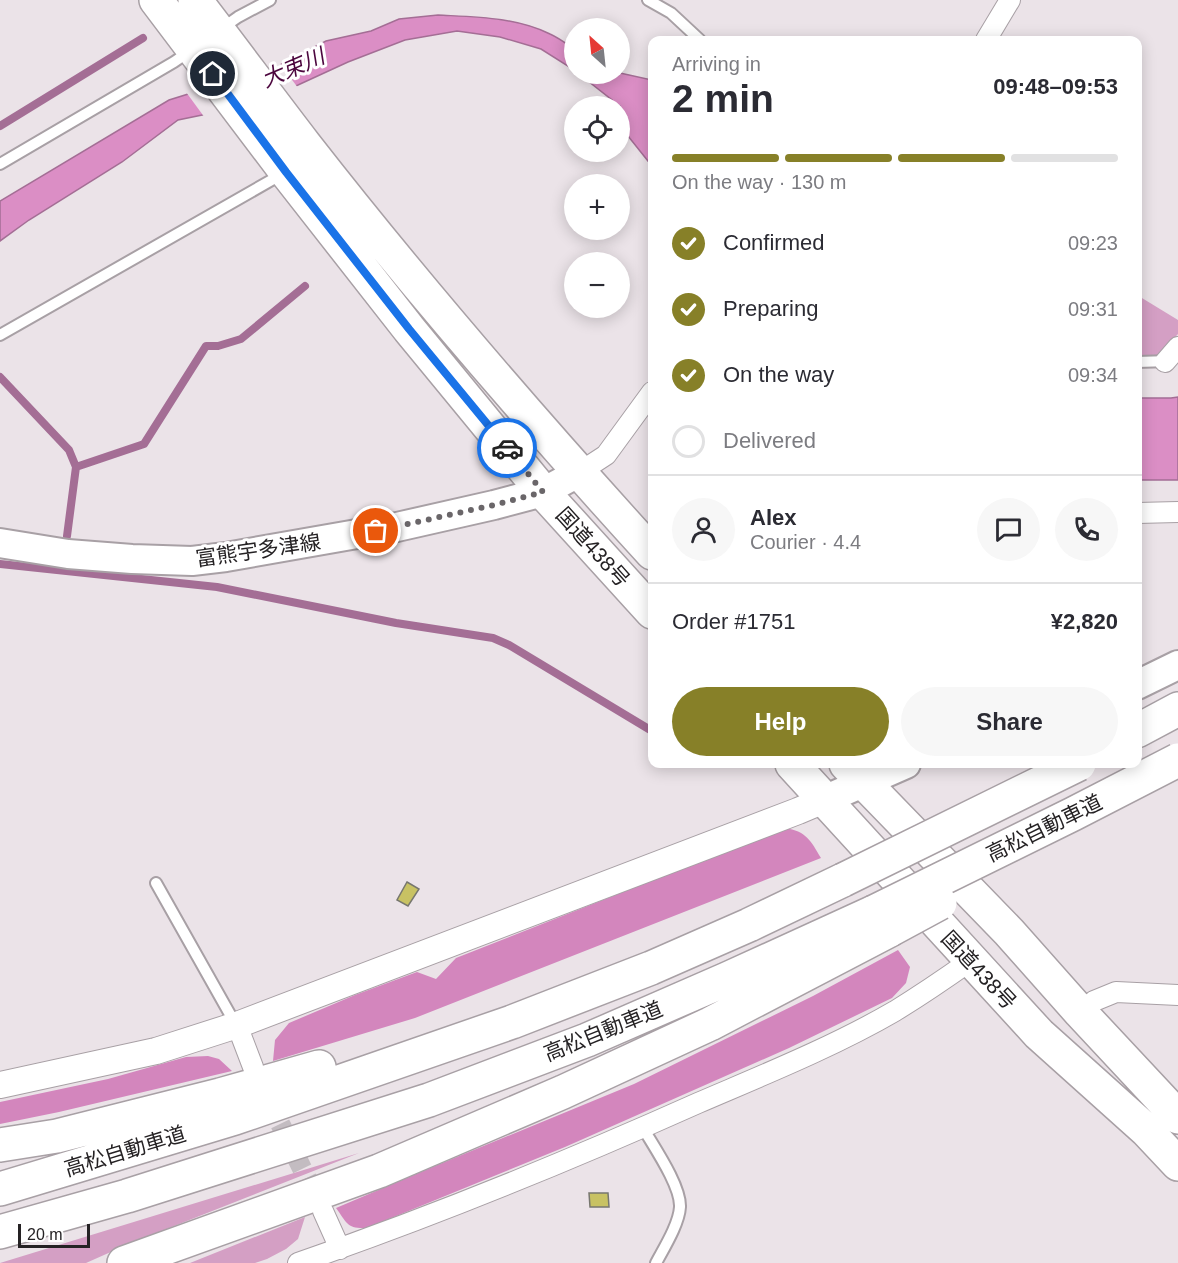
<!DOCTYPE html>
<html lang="en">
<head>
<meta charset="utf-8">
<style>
  :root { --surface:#fff; --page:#f7f7f7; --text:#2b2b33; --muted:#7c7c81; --line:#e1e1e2; --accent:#878028 }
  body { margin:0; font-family:Helvetica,"Noto Sans JP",sans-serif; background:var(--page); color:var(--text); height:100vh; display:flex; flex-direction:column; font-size:22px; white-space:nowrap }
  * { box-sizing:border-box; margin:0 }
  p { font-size:20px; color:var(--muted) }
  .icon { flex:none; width:33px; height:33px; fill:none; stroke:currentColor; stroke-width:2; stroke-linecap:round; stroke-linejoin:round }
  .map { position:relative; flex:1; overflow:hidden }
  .drawer { position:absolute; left:648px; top:36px; width:494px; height:732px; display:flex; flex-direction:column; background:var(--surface); border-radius:12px; box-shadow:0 3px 15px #0003 }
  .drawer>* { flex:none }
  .needle { width:39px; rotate:333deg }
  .controls { position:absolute; left:564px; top:18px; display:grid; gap:12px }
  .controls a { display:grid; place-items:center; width:66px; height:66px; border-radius:50%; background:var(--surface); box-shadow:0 3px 15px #0003; font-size:30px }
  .scale { position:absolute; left:18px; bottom:15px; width:72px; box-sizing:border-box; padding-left:6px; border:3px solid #252224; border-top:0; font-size:16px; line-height:21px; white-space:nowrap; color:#252224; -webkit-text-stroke:4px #fff; paint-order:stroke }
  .pin { position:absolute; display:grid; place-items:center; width:51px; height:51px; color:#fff; margin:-26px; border:3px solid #fff; border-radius:50%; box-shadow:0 2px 6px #0007 }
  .courier { position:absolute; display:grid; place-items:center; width:60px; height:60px; margin:-30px; border:4px solid #1a73e8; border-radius:50%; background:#fff; color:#222; box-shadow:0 2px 8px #0007 }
  .overview em { font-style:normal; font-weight:700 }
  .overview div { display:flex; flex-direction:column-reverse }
  .overview { display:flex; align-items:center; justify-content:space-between; height:102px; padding:0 24px }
  h1 { font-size:39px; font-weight:700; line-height:45px }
  .bar { display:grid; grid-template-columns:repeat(4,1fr); gap:9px 6px; align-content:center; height:72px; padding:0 24px }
  .bar i { height:8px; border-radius:4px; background:var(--line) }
  .bar .current { background:var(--accent) }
  .bar p { grid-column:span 4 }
  .line { display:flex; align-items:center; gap:15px; padding:0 24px; border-top:2px solid var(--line) }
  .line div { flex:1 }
  .round { display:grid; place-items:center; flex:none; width:63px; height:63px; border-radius:32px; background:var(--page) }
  ol { padding:0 24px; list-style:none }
  li { display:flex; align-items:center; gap:18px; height:66px }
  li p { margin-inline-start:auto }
  li .icon { padding:6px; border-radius:50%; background:var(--accent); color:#fff; stroke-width:4 }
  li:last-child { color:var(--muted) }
  li i { width:33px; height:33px; border:3px solid var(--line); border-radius:50% }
  .button { display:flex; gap:12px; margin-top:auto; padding:12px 24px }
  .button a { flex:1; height:69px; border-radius:36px; background:var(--accent); color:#fff; font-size:24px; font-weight:700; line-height:69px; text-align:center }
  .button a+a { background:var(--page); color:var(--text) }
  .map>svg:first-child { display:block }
</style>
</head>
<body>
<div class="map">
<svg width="1178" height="1263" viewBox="0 0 1178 1263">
  <rect width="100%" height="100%" fill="#ebe3e8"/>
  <path fill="#d49fc4" d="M1137 295 1178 320V334L1156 357H1137Z
    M359 1153 131 1243 86 1263H0Z
    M305 1217 298 1239 286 1249 267 1259 255 1263H190Z"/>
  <path fill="#d386bd" d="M785 828C806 831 811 841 821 858L415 1018 273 1061 275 1040 289 1023 355 995 417 972 436 979 456 958Z
    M898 950 910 967 906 983 892 998 789 1048 565 1147 367 1228C347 1229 347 1223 336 1208L435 1166 634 1084 813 996Z
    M208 1056 219 1059 232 1071 59 1112 0 1124V1102L108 1079 186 1057Z"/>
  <path fill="#db8ec5" stroke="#a46e95" stroke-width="1.5" d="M438 15C475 17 516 17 550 34 559 38 567 44 574 49V70L541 49 500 37 457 31 405 40 348 62 298 85 246 106 178 120 122 162 29 220 0 241V201L169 100 278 66 326 41 371 31 399 19Z
    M620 73 652 80V166L620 126V106H608L612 100 579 74Z
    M1178 397V480H1137V398H1171Z"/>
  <path fill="#ebe3e8" d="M279 62 298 88 247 109 205 118 186 92Z"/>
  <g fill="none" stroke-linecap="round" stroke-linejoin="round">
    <path stroke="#a46e95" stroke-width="8" d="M0 126 143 38
      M0 377 69 450 76 467 67 536
      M76 467 144 444 206 346H218L241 339 305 286
      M0 564 217 587 396 623 493 638 509 645 652 731"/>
  </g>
  <path fill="#c8c263" stroke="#77776f" stroke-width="1.5" d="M407 882 419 889 408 906 397 900Z
    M589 1193H608L609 1207H590Z"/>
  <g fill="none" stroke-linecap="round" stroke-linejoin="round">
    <path stroke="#c3bcc1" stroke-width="20" stroke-dasharray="20 10" stroke-linecap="butt" d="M267 1097 319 1203"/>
    <defs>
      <path id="service" d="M648 0 671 13 700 40
        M221 29 238 17 270 0
        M0 164 174 62 190 51
        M0 335 284 173
        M1137 362 1170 361
        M156 883 236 1025
        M643 1128C654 1147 681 1186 680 1207 679 1224 664 1248 656 1263"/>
      <path id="minor" d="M986 40 1010 0
        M1165 362 1178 347
        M580 472 606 455 652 392
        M1137 513 1178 512
        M1080 1012 1094 1001 1116 992 1178 995
        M237 1025 253 1067
        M323 1211 340 1249
        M298 1263C434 1216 566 1162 698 1103 763 1075 833 1047 895 1011 921 995 946 978 970 961"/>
      <path id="tertiary" d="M0 1085 156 1051 237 1025 798 811 824 800"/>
      <path id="secondary" d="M0 543 68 554 132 559 192 561 226 557 397 527 494 505 543 492 580 472
        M1137 685 1178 665
        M824 800 906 764"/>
      <path id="trunk" d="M156 0 286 172 409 329 543 492 652 612
        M195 0C232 48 268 97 305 145 415 286 532 421 652 553
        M792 764 1039 1034 1146 1130 1178 1164
        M846 764 1009 932 1080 1012 1178 1117"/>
      <path id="motorway" d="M1137 731 1178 709
        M0 1145 57 1136 220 1095 319 1067
        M0 1189 235 1118 512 1022 651 968 749 925 843 880
        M0 1232 127 1196 429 1100 587 1040 727 979 874 912
        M124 1263 379 1171 563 1092 710 1024 890 930"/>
    </defs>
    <use href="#service" stroke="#a8a0a5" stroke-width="14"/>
    <use href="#minor" stroke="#a8a0a5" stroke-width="22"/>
    <use href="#tertiary" stroke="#a8a0a5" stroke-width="28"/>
    <use href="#secondary" stroke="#a8a0a5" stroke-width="32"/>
    <use href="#trunk" stroke="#a8a0a5" stroke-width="36"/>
    <use href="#motorway" stroke="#a8a0a5" stroke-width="36"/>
    <use href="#service" stroke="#fff" stroke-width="10"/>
    <use href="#minor" stroke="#fff" stroke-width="20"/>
    <use href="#tertiary" stroke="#fff" stroke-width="26"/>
    <use href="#secondary" stroke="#fff" stroke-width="28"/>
    <use href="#trunk" stroke="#fff" stroke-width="33"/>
    <use href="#motorway" stroke="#fff" stroke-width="33"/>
    <defs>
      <path id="motorway-bridge" d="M843 880 1079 764
        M874 912 1073 814 1178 760
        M890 930 940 903"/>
    </defs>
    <use href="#motorway-bridge" stroke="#a8a0a5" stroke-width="36" stroke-linecap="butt"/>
    <use href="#motorway-bridge" stroke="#fff" stroke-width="33"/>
  </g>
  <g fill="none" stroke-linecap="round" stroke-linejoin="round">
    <path stroke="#6a6669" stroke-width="6" stroke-dasharray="0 10.8" d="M376 531 494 505 543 492 507 448"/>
    <path stroke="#1a73e8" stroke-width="8" d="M213 74 286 172 409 329 507 448"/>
  </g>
  <g text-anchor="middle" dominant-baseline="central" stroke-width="6" stroke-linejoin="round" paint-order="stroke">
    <g font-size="21" fill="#252224" stroke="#fff">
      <text transform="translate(593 547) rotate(48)">国道438号</text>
      <text transform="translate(258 550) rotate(-8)">富熊宇多津線</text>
      <text transform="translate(1044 828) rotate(-26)">高松自動車道</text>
      <text transform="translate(979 970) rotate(47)">国道438号</text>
      <text transform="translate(603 1031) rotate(-22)">高松自動車道</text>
      <text transform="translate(125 1151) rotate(-17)">高松自動車道</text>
    </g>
    <g font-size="22" font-style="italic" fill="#4c063e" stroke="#fff">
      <text transform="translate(293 68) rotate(-23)">大束川</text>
    </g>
  </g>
</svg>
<div class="controls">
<a><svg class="needle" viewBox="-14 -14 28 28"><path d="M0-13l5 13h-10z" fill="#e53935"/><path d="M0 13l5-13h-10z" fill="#7c7c81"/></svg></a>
<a><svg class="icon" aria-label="locate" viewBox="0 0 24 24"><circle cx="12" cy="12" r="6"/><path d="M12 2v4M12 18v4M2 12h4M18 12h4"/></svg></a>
<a>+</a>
<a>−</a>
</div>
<div class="scale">20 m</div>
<div class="pin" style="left:376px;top:531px;background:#ea580c"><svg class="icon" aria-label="bag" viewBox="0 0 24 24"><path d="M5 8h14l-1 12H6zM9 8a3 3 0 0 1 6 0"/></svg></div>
<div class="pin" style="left:213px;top:74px;background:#1f2937"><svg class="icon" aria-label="home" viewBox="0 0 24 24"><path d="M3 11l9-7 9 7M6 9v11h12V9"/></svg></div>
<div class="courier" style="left:507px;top:448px"><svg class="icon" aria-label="car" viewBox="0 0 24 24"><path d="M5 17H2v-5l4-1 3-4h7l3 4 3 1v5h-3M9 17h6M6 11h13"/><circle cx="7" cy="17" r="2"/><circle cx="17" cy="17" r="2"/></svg></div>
<section class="drawer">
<div class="overview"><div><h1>2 min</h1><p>Arriving in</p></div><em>09:48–09:53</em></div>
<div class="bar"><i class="current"></i><i class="current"></i><i class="current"></i><i></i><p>On the way · 130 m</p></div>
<ol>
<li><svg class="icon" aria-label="check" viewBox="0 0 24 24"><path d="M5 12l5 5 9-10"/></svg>Confirmed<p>09:23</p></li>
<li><svg class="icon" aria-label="check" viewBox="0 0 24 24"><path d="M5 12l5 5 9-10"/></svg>Preparing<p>09:31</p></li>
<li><svg class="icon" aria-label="check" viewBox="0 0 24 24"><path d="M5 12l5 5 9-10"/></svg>On the way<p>09:34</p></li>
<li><i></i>Delivered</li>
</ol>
<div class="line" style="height:108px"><a class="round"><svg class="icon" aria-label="person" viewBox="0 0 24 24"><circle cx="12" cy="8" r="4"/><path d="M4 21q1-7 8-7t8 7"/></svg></a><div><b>Alex</b><p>Courier · 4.4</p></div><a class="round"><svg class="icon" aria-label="chat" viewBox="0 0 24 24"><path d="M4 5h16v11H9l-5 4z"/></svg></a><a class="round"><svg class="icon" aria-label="phone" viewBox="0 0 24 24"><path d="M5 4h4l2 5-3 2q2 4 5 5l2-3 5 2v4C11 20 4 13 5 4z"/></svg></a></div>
<div class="line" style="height:78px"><div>Order #1751</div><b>¥2,820</b></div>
<div class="button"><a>Help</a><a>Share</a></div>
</section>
</div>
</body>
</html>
